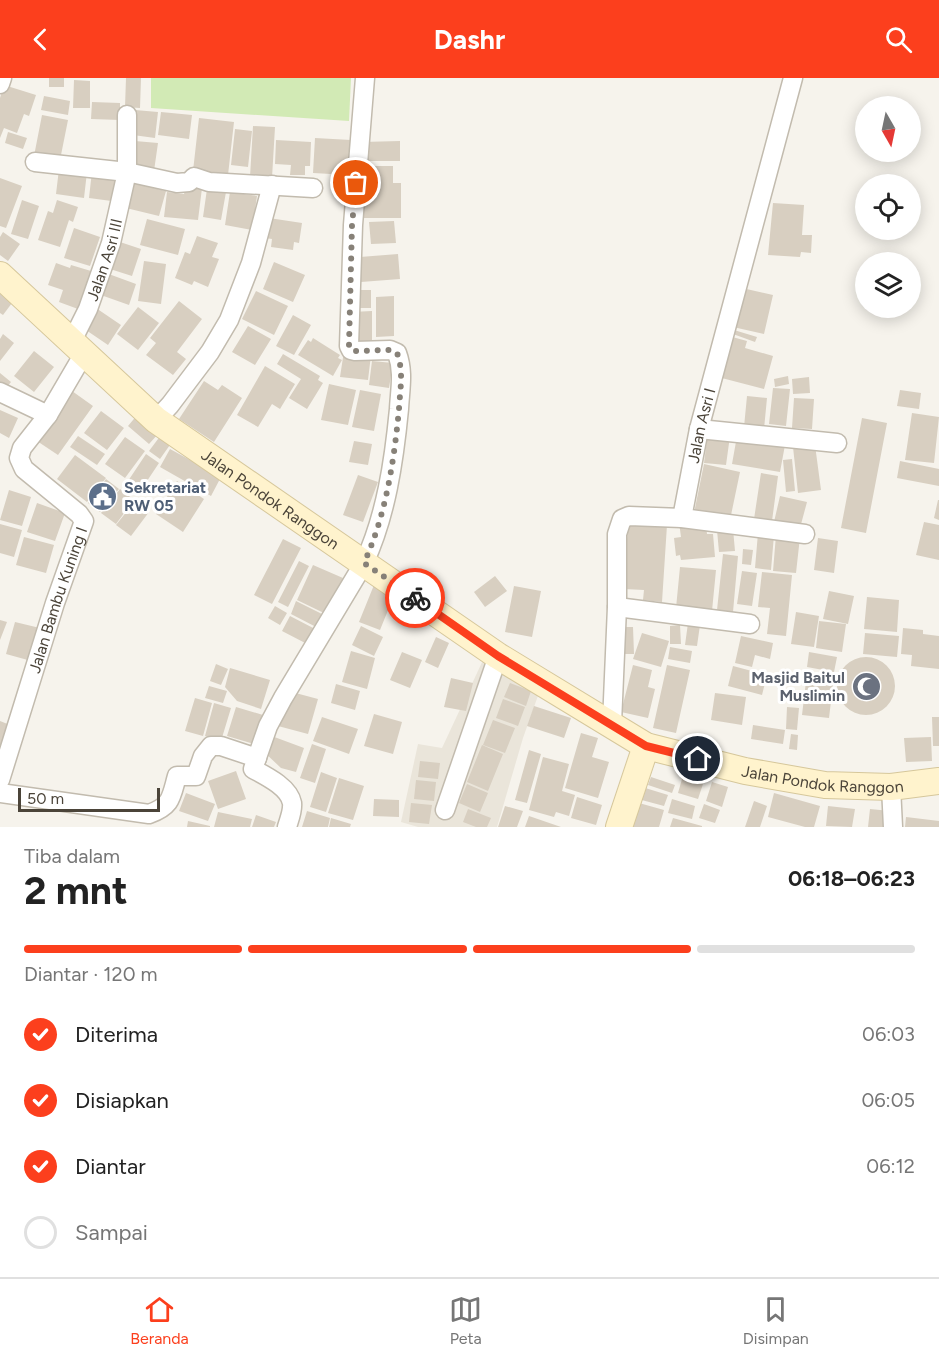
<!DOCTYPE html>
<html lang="id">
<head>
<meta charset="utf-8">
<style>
  :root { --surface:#fff; --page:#f6f6f6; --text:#222; --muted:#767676; --line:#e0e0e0; --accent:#fc3f1d }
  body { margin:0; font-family:Figtree,sans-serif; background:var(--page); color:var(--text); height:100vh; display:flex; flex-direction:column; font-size:22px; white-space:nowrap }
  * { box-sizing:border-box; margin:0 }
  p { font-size:20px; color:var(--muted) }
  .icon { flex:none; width:33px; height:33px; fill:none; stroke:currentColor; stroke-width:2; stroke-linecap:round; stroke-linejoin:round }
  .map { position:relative; height:749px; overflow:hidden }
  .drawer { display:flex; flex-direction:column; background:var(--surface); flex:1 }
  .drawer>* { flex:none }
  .needle { width:39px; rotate:171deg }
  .buttons { position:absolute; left:855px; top:18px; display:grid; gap:12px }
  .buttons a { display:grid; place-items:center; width:66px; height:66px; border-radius:50%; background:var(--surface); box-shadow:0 3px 15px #0003; font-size:30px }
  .scale { position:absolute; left:18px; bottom:15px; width:142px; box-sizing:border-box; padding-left:6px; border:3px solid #4b4439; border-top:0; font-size:16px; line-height:21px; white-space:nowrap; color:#4b4439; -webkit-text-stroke:4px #fff; paint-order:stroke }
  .pin { position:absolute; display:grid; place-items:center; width:51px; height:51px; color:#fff; margin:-26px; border:3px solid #fff; border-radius:50%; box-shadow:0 2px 6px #0007 }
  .courier { position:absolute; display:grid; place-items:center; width:60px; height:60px; margin:-30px; border:4px solid #fc3f1d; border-radius:50%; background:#fff; color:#222; box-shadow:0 2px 8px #0007 }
  .head em { font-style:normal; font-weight:700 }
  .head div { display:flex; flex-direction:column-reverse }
  .head { display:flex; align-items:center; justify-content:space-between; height:102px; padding:0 24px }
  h1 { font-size:39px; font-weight:700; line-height:45px }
  .bar { display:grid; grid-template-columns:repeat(4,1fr); gap:9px 6px; align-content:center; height:72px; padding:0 24px }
  .bar i { height:8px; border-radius:4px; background:var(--line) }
  .bar .active { background:var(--accent) }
  .bar p { grid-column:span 4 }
  ol { padding:0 24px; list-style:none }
  li { display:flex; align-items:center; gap:18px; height:66px }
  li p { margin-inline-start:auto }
  li .icon { padding:6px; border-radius:50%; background:var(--accent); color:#fff; stroke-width:4 }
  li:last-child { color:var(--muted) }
  li i { width:33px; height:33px; border:3px solid var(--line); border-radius:50% }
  header { display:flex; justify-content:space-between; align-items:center; height:78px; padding:0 24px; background:var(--accent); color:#fff; font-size:27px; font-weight:700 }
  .menu { display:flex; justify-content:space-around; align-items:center; height:84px; border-top:2px solid var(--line); background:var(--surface); font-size:16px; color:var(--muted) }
  .menu a { display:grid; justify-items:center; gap:3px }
  .menu .active { color:var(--accent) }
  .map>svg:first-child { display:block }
</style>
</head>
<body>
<header><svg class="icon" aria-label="back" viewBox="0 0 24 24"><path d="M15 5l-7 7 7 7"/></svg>Dashr<svg class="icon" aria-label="search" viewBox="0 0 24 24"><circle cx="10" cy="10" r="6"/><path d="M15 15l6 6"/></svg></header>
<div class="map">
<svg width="939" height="749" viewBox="0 0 939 749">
  <rect width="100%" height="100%" fill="#f6f3ec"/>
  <path fill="#eae5da" d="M484 580 540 612 523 660 497 749H418L401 744 418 666 442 670Z"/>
  <path fill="#d2eab5" d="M151 0H351L349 43 151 30Z"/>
  <path fill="#d8cfc1" d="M49 0H64V9H49Z
    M126 0H141L140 30 125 29Z
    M74 2 90 3V30H73Z
    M4 7 36 17 29 38 24 36 17 55 4 50 0 60V20Z
    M44 18 70 23 68 37 41 32Z
    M92 24 120 25V42L91 41Z
    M135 32 158 34 155 60 133 57Z
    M161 34 192 37 189 61 158 57Z
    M42 37 68 42 60 82 34 78Z
    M199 40 234 44 228 97 193 93Z
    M253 48 275 49 272 100 250 99Z
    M235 51 252 53 248 89 231 87Z
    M8 54 27 60 23 71 5 65Z
    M315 60 351 62 349 97 313 95Z
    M276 62 311 64 310 88H305V97H290L291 87 275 86Z
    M135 63 158 65 154 93 132 91Z
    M400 63V83H363L362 64Z
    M372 88H393V105H401V140H362V105H372Z
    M59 91 87 94 84 120 56 116Z
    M92 93 122 97 119 124 89 120Z
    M0 100 22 108 6 150 0 148Z
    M132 105 166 113 159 138 126 130Z
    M186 109 202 110 198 142 164 139 167 114 184 116Z
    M207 111 226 114 221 142 203 139Z
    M230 114 257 118 252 152 225 147Z
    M22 122 39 128 28 161 11 156Z
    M57 122 78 129 73 144 69 142 60 169 38 162 48 133 53 135Z
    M773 125 804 127 802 157H812L811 175 801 174 800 179 768 177Z
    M269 140 302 145 299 165 294 164 293 172 271 169 272 161 265 160Z
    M147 141 185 151 178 177 140 167Z
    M394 143 396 165 371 166 369 144Z
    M74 150 100 159 90 188 64 180Z
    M3 154 20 166 8 183 0 177V159Z
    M197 158 218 165 212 179 219 181 208 209 194 203 192 207 175 200 185 174 190 176Z
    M120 164 141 171 132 198 110 191Z
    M398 176 400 201 361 204 360 179Z
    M144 183 166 186 161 226 138 223Z
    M274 184 305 197 293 224 263 211Z
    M56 185 70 190 71 187 91 193 78 231 59 224 63 212 48 207Z
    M106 195 136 206 129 227 98 216Z
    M742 210 773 217 764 256 733 249Z
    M355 212H371V230H355Z
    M0 213 15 221 3 237 0 235Z
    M256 213 288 228 274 257 242 241Z
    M394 218V258L376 259V219Z
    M179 223 202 241 177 274 186 281 173 297 146 277 156 265 150 260Z
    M138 229 159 245 138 272 117 256Z
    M96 230 121 247 108 267 83 250Z
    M372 233V269L353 270 352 234Z
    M293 237 311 247 294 277 276 268Z
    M248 248 271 261 255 287 232 274Z
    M734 252 757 259 755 264 733 256Z
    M3 256 14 265 0 283V261Z
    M725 257 747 263 745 270 773 278 764 311 714 298Z
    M313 260 340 277 338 280 342 282 333 298 298 277 308 262 311 264Z
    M34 273 54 289 34 314 14 298Z
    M344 273 371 277 368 302 340 299Z
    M283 276 320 298 318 302 323 305 307 331 289 320 301 301 277 286Z
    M372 283 393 285 389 310 369 307Z
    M265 288 295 306 280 331 272 326 258 349 237 337Z
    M0 295 11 304 2 315 0 313Z
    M788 298 789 306 775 309 774 301Z
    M809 299 810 315 793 316 792 301Z
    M204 303 218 312 222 307 242 320 214 364 179 341Z
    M329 306 356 312 348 347 321 342Z
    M773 310 790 311 786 348 769 346Z
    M360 312 381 316 374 353 352 349Z
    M900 312 921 315 919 331 897 328Z
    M72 313 93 328 58 377 37 363Z
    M747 318 767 320 764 351 744 349Z
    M794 320 814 321 812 351 792 350Z
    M0 332 18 340 9 360 0 355Z
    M101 333 124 350 107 372 84 355Z
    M912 335 939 339 934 385 905 382Z
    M138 336 159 355 149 366 128 348Z
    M862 340 887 345 866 455 841 450Z
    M708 354 730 358 726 387 704 385Z
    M161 357 172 364 160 381 149 373Z
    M78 358 105 376 97 387 70 369Z
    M737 358 785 367 780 394 732 386Z
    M125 359 145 373 125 400 105 386Z
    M354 363 372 366 368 387 349 384Z
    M815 367 821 412 798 415 793 369Z
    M170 371 221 399 211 418 160 389Z
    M146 376 159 385 141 412 128 403Z
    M75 377 106 400 87 424 57 401Z
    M792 381 795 413 786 414 783 382Z
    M900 383 939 391V408L897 400Z
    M704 386 740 394 730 442 694 435Z
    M761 395 778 398 772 443 754 441Z
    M358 397 378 404 363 444 343 437Z
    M106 401 119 411 100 434 88 425Z
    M177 403 204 421 183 454 156 436Z
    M120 411 134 422 116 446 101 435Z
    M9 412 31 419 22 448 0 442Z
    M780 418 807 424 800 450 774 444Z
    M938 422H939V442L934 440Z
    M135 423 149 434 131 458 116 447Z
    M37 425 65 435 55 463 27 454Z
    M679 444 706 447 707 456H713L715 479 681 482 680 477 676 478 674 460 681 459Z
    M924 444 939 447V482L916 477Z
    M628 445 667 447 662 524 643 522 644 512 624 511Z
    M0 446 22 452 14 479 0 475Z
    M733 451 735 473 719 474 717 452Z
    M758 455 774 457 771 492 755 490Z
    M776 457 800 459 796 495 773 493Z
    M24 459 54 467 46 495 16 487Z
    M818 460 838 463 834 495 814 492Z
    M283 461 301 470 272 526 254 517Z
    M743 471 753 472 751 487 742 486Z
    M723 476 738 478 733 534 717 532Z
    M299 483 309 488 288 529 278 524Z
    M313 487 343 500 326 536 297 522Z
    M680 489 716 492 712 533 676 530Z
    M742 493 757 495 752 528 737 526Z
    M762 494 792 497 786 558 767 556 770 530 758 529Z
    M495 498 507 513 485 529 474 514Z
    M374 507 395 515 380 552 359 544Z
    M514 508 541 513 532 559 505 554Z
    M829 513 854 518 848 546 823 541Z
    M867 519 899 522 897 554 864 551Z
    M296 523 324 537 318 550 291 536Z
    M275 528 287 535 280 547 268 540Z
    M796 534 819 538 814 569 791 566Z
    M290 538 317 552 309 567 282 553Z
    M0 542 7 544 0 562Z
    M819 543 846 546 842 574 816 570Z
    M15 544 44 551 35 584 6 576Z
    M688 545 700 547 697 568 685 567Z
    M680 547 681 566H670V548Z
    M361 548 383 559 374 578 352 567Z
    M622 549H633L634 576H624Z
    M903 550 923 552V556L939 558V591L911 588 912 577 901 576Z
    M642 555 669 563 661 589 633 581Z
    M865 555 899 558 897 579 863 576Z
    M741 558 773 565 770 581 755 577 752 589 735 585Z
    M436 559 449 565 438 590 425 584Z
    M670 569 692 573 690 585 668 581Z
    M351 573 375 580 367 611 342 604Z
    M402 574 422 582 410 610 390 602Z
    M809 574 837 579 834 594 807 589Z
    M837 608a29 29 0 1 1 58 0a29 29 0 1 1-58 0Z
    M216 586 228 591 221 607 210 603Z
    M633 587 652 592 648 609 655 611 648 640 621 634Z
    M667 587 690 592 676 655 653 650Z
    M733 588 767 597 762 617 728 608Z
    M230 590 270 602 261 631 237 623 225 609Z
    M807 595 834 598 829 640 802 637Z
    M451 600 473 605 466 633 444 629Z
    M510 605 531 613 526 628 504 619Z
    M336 606 360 613 355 632 331 625Z
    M209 608 227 613 223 625 205 620Z
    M288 613 318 621 308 656 278 648Z
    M715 615 746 619 742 647 711 642Z
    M195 620 212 625 203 658 185 653Z
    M503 621 525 629 518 648 496 640Z
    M214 625 231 630 221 663 205 658Z
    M534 628 571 640 564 660 527 648Z
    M236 629 263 637 254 666 227 658Z
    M787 629 799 630 797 652 786 651Z
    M374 636 402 644 393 676 364 668Z
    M322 639 358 651 349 676 313 663Z
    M932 639H939V668H933Z
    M493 642 515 650 505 675 483 667Z
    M0 643 10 647 2 671 0 670Z
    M753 647 785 652 783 666 751 661Z
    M581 655 598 660 592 679 609 684 598 720 565 710Z
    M791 656 798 657 797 672 789 671Z
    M269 657 304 670 296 694 281 690 263 673Z
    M931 659 932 683 906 684 904 660Z
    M312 666 326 671 315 705 300 700Z
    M482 667 503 676 488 713 467 704Z
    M529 672 541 676 527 725 515 722Z
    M543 679 569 686 562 713 575 717 569 738 556 734 554 739 529 732Z
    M420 683 440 685 438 701 418 699Z
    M236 693 246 721 218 731 208 703Z
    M321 694 337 700 326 734 310 729Z
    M684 694 705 700 698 721 678 715Z
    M651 699 675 707 672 715 648 707Z
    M339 700 364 708 353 742 328 735Z
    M416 702 436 704 434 723 414 721Z
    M712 704 728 709 722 729 706 723Z
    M467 706 488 715 480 734 459 725Z
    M642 709 668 717 664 728 638 721Z
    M186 715 215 726 208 743 179 733Z
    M774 715 820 728 814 749H805L768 739Z
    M577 719 602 727 596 747 571 740Z
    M374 721 399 722V739L373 738Z
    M672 721 695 728 692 741 668 735Z
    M754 723 767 728 760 749H745Z
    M411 725 432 727 429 746 409 744Z
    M639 725 664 732 659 749H631Z
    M704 726 720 732 715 745 699 740Z
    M505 728 523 733 517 749H498Z
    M828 728 855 731 852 749 826 748Z
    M468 731 491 740 487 749H476L463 744Z
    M870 731 890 733 888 749H868Z
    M307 733 330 740 328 749H302Z
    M218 734 252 741 250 749H214Z
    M256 737 276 744 274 749H252Z
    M529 738 561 749H525Z
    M906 739 939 743V749H905Z
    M331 740 351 746 350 749H329Z
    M673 740 702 748V749H670Z
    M188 743 210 748V749H187Z"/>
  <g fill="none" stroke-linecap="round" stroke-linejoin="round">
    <defs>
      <g id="street">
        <path d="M0 6 2 0"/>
        <path d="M35 84 127 94 177 105 189 104 194 99 209 104 313 110"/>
        <path id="s1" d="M71 265 88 231 111 165 127 94V37"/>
        <path d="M0 314 48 337"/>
        <path d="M156 342 170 327 210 274 229 242 251 185 272 107"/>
        <path d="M699 351 837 365"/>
        <path d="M682 440 805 456"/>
        <path d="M617 529 750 546"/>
        <path id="s2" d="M612 645 617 529V456L622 441 629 438 682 440 699 351 793 0"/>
        <path id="s3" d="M0 702 55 525 84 443 79 436 24 391 19 380 22 370 48 337 79 284 87 279"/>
        <path d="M891 709 893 749"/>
        <path d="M0 715 149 736C172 728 171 719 177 698H196L203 678 211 668H221L257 680"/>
        <path d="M445 732 498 578"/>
        <path d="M287 749C289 742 293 733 292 725 289 709 266 698 253 691L268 648 283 620 364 485C386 438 394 383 399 331 400 311 404 294 397 275L390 272 355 273 351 272 349 268 353 147 365 0"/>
      </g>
      <g id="secondary">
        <path id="s4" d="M0 197 156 342 498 578 646 668 745 693 825 707 891 709 939 703"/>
        <path d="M619 749 646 668"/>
      </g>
    </defs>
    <use href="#street" stroke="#c2bbae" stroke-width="21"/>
    <use href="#secondary" stroke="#d6c79b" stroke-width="28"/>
    <use href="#street" stroke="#fff" stroke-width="18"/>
    <use href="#secondary" stroke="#fff3cd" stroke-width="26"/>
  </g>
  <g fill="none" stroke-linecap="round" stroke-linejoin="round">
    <path stroke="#878178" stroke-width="6" stroke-dasharray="0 10.8" d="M356 105 352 147 349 267 351 272 355 273 390 272 397 275C404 294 400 311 399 331 394 383 386 437 364 485L415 520"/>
    <path stroke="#fc3f1d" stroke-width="8" d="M415 520 498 578 646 668 698 681"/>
  </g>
  <defs>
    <symbol id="civic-disc" viewBox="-11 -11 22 22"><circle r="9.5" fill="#5c6f8a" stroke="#fff"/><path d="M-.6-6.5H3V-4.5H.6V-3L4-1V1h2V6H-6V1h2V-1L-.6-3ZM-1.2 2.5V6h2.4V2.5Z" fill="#fff"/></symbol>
    <symbol id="mosque-disc" viewBox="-11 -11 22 22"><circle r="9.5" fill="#6b7280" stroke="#fff"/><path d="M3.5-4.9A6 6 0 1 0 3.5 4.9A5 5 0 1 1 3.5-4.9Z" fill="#fff"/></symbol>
  </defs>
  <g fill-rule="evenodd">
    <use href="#civic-disc" x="86" y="402" width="33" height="33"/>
    <use href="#mosque-disc" x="850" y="592" width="33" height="33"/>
  </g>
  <g text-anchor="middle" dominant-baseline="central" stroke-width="6" stroke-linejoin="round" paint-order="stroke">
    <g font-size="16" fill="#4b4439" stroke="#fff">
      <text stroke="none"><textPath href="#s1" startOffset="90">Jalan Asri III</textPath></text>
      <text stroke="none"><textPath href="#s2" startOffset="360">Jalan Asri I</textPath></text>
      <text stroke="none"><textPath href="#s4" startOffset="352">Jalan Pondok Ranggon</textPath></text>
      <text stroke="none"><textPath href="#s3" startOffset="189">Jalan Bambu Kuning I</textPath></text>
      <text stroke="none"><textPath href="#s4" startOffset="982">Jalan Pondok Ranggon</textPath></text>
    </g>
    <g font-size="16" font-weight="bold" fill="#4e5e75" stroke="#fff" text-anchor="start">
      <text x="124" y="409">Sekretariat<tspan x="124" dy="18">RW 05</tspan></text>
    </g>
    <g font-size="16" font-weight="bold" fill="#5b616d" stroke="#fff" text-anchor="end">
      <text x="845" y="599">Masjid Baitul<tspan x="845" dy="18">Muslimin</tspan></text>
    </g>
  </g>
</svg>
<div class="buttons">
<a><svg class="needle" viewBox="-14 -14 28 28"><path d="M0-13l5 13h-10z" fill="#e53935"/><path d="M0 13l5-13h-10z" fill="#767676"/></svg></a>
<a><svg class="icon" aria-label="locate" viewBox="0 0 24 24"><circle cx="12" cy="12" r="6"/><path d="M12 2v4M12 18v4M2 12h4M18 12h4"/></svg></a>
<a><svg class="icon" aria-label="layers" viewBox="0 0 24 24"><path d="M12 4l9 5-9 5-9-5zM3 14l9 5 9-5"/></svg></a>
</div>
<div class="scale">50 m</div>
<div class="pin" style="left:356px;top:105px;background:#ea580c"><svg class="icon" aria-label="bag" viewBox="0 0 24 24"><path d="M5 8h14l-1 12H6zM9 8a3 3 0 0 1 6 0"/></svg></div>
<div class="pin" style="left:698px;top:681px;background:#1f2937"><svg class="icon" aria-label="home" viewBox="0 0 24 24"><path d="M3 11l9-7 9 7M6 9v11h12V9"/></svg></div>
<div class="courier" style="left:415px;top:520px"><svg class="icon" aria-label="bike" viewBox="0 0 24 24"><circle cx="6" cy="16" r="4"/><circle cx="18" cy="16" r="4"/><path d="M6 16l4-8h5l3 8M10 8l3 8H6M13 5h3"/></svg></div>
</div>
<section class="drawer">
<div class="head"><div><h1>2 mnt</h1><p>Tiba dalam</p></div><em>06:18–06:23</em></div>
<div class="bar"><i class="active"></i><i class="active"></i><i class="active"></i><i></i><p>Diantar · 120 m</p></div>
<ol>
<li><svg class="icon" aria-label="check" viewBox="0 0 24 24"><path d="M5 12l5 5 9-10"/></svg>Diterima<p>06:03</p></li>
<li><svg class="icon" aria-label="check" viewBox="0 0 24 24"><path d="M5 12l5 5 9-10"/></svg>Disiapkan<p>06:05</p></li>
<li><svg class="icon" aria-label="check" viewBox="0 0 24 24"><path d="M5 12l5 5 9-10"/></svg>Diantar<p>06:12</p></li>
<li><i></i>Sampai</li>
</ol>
</section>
<nav class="menu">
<a class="active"><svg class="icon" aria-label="home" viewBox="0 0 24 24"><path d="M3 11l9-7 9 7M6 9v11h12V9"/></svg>Beranda</a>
<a><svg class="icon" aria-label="map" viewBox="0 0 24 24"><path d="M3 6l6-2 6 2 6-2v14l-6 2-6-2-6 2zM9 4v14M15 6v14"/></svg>Peta</a>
<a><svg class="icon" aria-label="saved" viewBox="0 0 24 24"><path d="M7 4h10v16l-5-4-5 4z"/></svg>Disimpan</a>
</nav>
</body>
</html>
